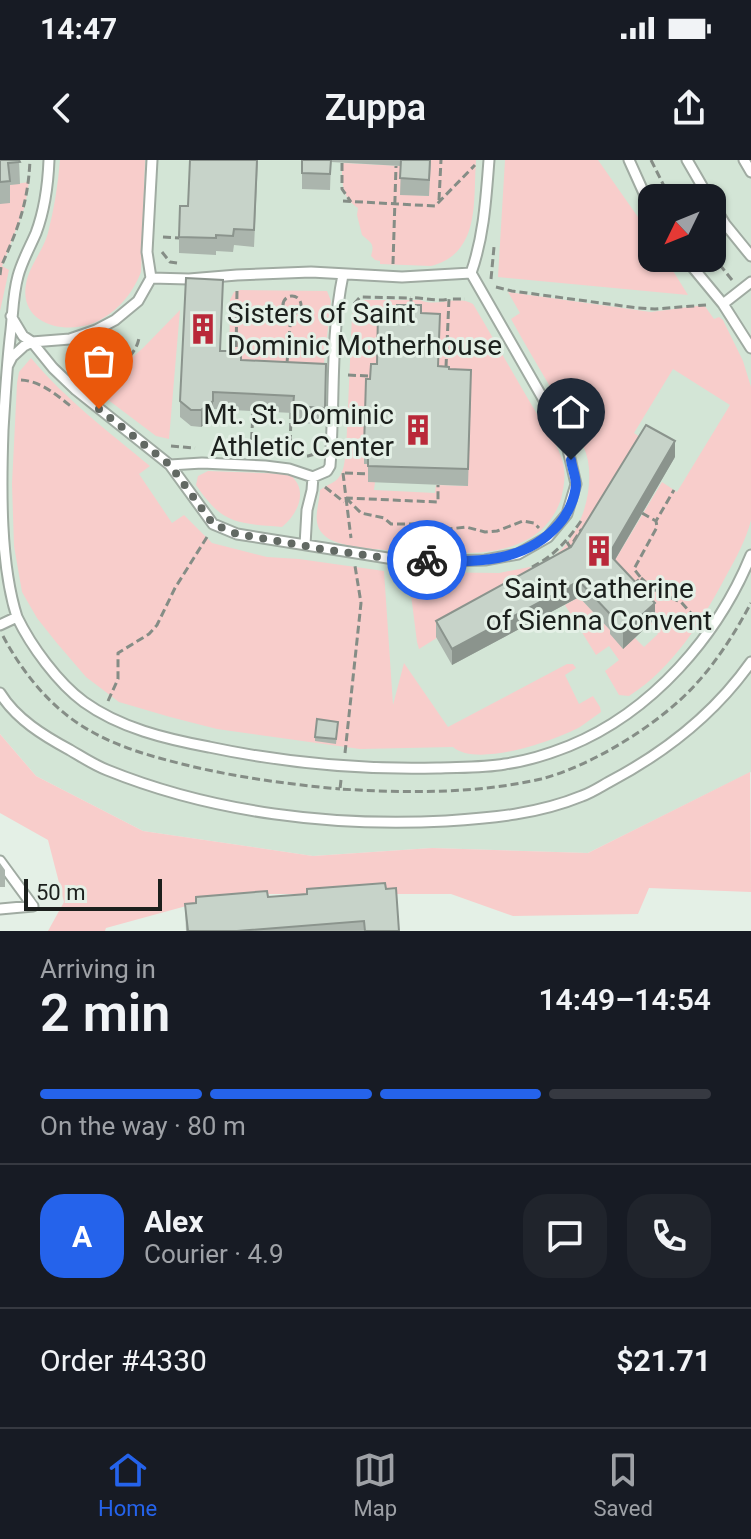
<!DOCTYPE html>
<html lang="en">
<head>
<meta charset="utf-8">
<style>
  :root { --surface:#171b24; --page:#20242c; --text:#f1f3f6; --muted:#9ea1a6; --line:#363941; --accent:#2563eb }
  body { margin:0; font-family:Roboto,sans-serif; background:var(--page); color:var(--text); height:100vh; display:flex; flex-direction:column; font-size:30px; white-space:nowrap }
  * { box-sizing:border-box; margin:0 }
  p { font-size:26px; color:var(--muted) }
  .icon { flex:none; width:44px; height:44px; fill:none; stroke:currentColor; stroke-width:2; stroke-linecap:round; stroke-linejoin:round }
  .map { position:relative; height:771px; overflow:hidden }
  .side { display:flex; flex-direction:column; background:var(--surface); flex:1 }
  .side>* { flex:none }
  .needle { width:52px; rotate:227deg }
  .fabs { position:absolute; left:638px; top:24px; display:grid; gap:16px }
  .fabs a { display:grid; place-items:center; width:88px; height:88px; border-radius:16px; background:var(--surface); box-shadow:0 2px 6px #0004; font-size:40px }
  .scale { position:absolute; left:24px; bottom:20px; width:138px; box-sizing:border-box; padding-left:8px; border:4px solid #1c201d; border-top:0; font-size:22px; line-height:28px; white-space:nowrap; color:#1c201d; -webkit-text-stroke:6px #e4f0e6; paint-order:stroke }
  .pin { position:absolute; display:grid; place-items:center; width:68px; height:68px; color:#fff; margin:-82px -34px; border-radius:50% 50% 50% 0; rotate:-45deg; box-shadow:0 0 8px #0007 }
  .pin .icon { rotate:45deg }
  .courier { position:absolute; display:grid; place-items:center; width:80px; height:80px; margin:-40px; border:6px solid #2563eb; border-radius:50%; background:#fff; color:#222; box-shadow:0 2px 10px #0007 }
  .summary em { font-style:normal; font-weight:600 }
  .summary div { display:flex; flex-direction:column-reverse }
  .summary { display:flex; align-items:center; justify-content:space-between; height:136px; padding:0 40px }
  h1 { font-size:52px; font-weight:600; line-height:60px }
  .bar { display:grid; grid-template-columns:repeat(4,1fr); gap:12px 8px; align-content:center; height:96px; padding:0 40px }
  .bar i { height:10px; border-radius:6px; background:var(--line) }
  .bar .on { background:var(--accent) }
  .bar p { grid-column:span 4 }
  .line { display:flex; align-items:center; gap:20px; padding:0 40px; border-top:2px solid var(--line) }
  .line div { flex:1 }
  .round { display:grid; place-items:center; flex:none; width:84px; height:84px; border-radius:24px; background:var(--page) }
  .status { display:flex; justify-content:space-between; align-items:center; height:56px; padding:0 40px; background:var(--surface); direction:ltr }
  .status svg { height:22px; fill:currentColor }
  header { display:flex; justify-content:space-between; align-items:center; height:104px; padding:0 40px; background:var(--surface); font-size:36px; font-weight:600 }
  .tab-bar { display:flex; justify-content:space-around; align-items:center; height:112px; border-top:2px solid var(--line); background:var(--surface); font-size:22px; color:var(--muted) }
  .tab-bar a { display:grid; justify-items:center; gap:4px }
  .tab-bar .on { color:var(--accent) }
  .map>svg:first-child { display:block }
</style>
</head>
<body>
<div class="status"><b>14:47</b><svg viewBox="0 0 49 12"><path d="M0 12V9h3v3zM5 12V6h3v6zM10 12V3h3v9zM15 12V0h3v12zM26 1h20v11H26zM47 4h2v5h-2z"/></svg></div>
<header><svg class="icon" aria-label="back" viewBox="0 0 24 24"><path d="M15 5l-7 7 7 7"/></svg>Zuppa<svg class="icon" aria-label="share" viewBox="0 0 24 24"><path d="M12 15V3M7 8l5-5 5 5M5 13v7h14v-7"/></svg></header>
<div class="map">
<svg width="751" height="771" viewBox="0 0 751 771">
  <rect width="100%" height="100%" fill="#e4f0e6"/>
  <path fill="#d3e5d6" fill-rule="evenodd" d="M0 0H751V612L588 693 432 688 313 696 143 671 36 616 0 574ZM652 38H712V98H652Z"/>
  <path fill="#f8cdcb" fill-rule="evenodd" d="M60 0H145L141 112C132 135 115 155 91 164 62 174 19 163 26 124 29 106 43 91 48 73 54 49 58 25 60 0Z
    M431 0H476C473 41 481 93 431 106L380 104V101L375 100 371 96C375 83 371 83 362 75L357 55 358 48C341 37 342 21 342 3L402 6 401 34 428 36Z
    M505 0H598L652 77V98H665L688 135 498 117Z
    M29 22 25 46 2 106 9 110 0 151V44L8 25Z
    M240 130 327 131 331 141 324 203 321 205 229 207 230 140 234 132Z
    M508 132 651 152 704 145 714 159 719 157 723 160 743 201 751 227V360C746 380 736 398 726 416 702 461 673 508 629 536L619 535 605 511 619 500 609 486 596 495 565 445 579 437 612 472 635 478 644 487 658 474 609 410 662 322 677 332 730 245 673 209 634 273 646 281 579 389 419 489 417 482 410 427 411 419 415 412 499 413 530 407 532 409C543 403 554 397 563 388 583 366 593 330 588 301 584 280 568 258 558 240 542 213 526 186 511 159L520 153Z
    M360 140H420C438 148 456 134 473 144 494 179 513 214 534 249 544 266 558 283 563 303 566 315 564 327 561 339 545 387 494 395 450 393 424 392 349 391 329 379 309 366 319 349 320 330 324 327 328 325 332 323 344 317 344 304 346 292L352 156 355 145ZM377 220 467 326 436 325 435 333 374 330 375 322 368 304H365Z
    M180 150 169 279 156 276 95 230 143 188Z
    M31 198C65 239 109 272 150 306L139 314 172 363 184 355 212 383 267 397 299 399 384 411 393 545 404 503 448 567 567 504H573L576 508 565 515 579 544 593 536 600 547 601 552C594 557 587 562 580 567 554 581 477 608 453 587L360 589 217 569 170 557 119 542 86 517 56 482 37 458 22 432 14 386 12 324 17 223 19 212Z
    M208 311 289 314C309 329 299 353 282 367 237 363 223 365 196 325L198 316Z
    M0 574 36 616 143 671 313 696 432 688 588 693 750 612 751 732 649 728 638 754 513 756 451 734H230L106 768 105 771H48L64 742 48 680 0 653Z"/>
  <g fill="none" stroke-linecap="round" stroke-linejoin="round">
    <defs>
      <path id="lane" d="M49 0C48 25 45 49 36 73 30 87 22 101 18 116 13 134 13 151 11 170 7 203 5 237 3 270 1 328 0 404 17 457 31 486 58 523 84 542 120 568 166 579 209 587 285 603 360 610 437 608 460 607 483 608 505 604 527 601 549 594 569 586 652 552 718 476 751 395
        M629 0 652 51
        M687 0 709 38
        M744 0 751 12
        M712 43 725 64 751 96
        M685 98 723 144 751 188
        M471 113C484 76 486 38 489 0
        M151 118 189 119 237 115 311 112 402 117 471 113
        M723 144 751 122
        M11 156 23 176 32 182 53 208 76 230 170 305 202 303 265 306 289 309 313 317 327 311 330 306C335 242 330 178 343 115
        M8 205 12 197 24 186 32 182 70 179 96 170 115 160 138 141 151 118 147 92 152 0
        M170 305 213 364 237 374 400 400 447 401 485 400 518 394 548 377 567 354 576 324 565 277 471 113
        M305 385 307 350 312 330 313 317
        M0 465 17 457
        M0 533C16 559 44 576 70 590 82 597 94 605 107 610 213 653 333 667 446 661 493 658 538 654 582 636 591 633 600 627 609 622 664 593 715 553 751 502
        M0 701 33 746 0 749"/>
    </defs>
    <use href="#lane" stroke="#a0aba2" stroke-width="13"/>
    <path stroke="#858d86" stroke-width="3" stroke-dasharray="8 4" stroke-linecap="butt" d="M651 0 670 38
      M342 3V29L351 42
      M439 40 441 0
      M343 41 435 46 475 5
      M163 77 180 78
      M162 92 170 102 177 103
      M712 95 732 120
      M393 104 396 6
      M0 115 1 107C18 68 28 44 30 0
      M491 119 494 87
      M496 127 512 131 638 148 655 149 706 145
      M283 145a9 9 0 1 1 18 0a9 9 0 1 1-18 0Z
      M354 144 360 137 411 138
      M411 146V138C424 137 435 142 449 139
      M236 199 237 130
      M287 203 291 154
      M446 207 449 139H465
      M348 215 368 216V220
      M21 220C41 221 58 236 73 248
      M89 222C108 212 135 201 139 178
      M171 286 195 288
      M251 292 253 251
      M290 295 291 252
      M295 296H308L318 293
      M343 313 346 338 438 342V325
      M345 313 368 314
      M325 327 344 342
      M346 338 361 353 384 358 391 364H417L433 368 449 369 466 367 485 372 497 371 523 361 534 363 539 368
      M346 338 351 378
      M642 353 656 361
      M567 382 570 387 581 370 583 371
      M532 407C554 396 567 381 581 361
      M641 418 657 432 681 442 697 460
      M633 425 641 418 634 409 657 367 656 361 674 330
      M3 476C21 510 47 543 79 564 111 585 146 595 182 604 234 617 286 624 340 629
      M108 541 118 519V493L149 474 157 465 175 428 207 377
      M345 593 361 443 355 406
      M341 620 340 629C406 633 476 634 541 619 592 606 661 563 696 524 718 500 736 471 751 443"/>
    <use href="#lane" stroke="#fff" stroke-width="9"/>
  </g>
  <path fill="#abb5ad" d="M0 0H19L20 24 10 25V43L0 44Z
    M258 0 254 87 234 85 233 92 216 91V95L179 93V77L188 46Z
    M302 0H431L429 36 400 35 401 6 331 2 330 30 302 29Z
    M223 136 220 191 233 194 241 200 326 204 325 264 293 263V253L213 249V257L201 267 191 266 180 257V241Z
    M421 153 438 206 449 209 471 227 468 326 368 322V304H364V288L370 219 377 204Z
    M675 297 615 400 655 459 623 489 610 474V470L579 437 452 505 436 477V461L571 387Z
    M338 562 336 584 315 581V577Z
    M0 703 5 710V727H0Z
    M386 729 399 771H186L185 744Z"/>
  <path fill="#8b948d" d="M213 232V257L201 267V250Z
    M675 281V297L609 410V394Z
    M579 421V437L452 505V489Z
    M655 443V459L623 489V472Z"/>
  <path fill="#c7d3c9" stroke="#8b948d" stroke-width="2" d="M0 0H19L20 2 8 3 10 21 0 22Z
    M190 0H257L254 70 234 69 233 76 216 75V78L179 77 180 46H188Z
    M302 0H331L330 14 302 13Z
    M401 0H430L429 20 400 18Z
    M186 118 223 120 220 191H233V194L241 195V200L326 204 325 248 293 246 294 236 213 232V241L201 250H191L180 241Z
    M397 145H421V153L440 154 438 206 449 207V209L471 210 468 309 368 306V288H364L366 219H370L371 204H377L378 152H397Z
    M646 265 675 281 609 394 655 443 623 472 610 458 612 456 579 421 452 489 436 461 571 387Z
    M317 559 338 562 336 579 315 577Z
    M385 723 386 729 396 728 399 771H365L364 761 237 771H188L185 744 196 743V737L267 731 268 737 307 734V729Z"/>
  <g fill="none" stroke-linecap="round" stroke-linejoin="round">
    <path stroke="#626963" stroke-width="8" stroke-dasharray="0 14.4" d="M99 249 170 305 213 364 237 374 322 389 400 400H427"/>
    <path stroke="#2563eb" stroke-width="10" d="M427 400C476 403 525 403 559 364 568 354 575 338 576 325 576 317 572 308 571 300"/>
  </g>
  <defs>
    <symbol id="building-bare" viewBox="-9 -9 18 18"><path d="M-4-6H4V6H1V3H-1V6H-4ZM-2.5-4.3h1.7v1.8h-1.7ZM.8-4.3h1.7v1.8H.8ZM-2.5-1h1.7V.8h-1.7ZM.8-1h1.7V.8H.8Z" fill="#b92839" stroke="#e4f0e6" stroke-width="2.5" paint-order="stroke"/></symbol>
  </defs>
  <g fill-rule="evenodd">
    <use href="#building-bare" x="181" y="147" width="44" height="44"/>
    <use href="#building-bare" x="396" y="248" width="44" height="44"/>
    <use href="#building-bare" x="577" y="369" width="44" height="44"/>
  </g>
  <g text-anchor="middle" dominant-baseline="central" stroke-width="6" stroke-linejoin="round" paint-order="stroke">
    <g font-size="28" fill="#1c201d" stroke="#e4f0e6" text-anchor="start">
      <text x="227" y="153">Sisters of Saint<tspan x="227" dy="32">Dominic Motherhouse</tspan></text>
      <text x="394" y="254" text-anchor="end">Mt. St. Dominic<tspan x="394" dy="32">Athletic Center</tspan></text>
      <text x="599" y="428" text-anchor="middle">Saint Catherine<tspan x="599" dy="32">of Sienna Convent</tspan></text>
    </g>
  </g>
</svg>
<div class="fabs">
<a><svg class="needle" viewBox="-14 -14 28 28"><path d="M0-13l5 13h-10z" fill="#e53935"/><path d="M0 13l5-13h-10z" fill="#9ea1a6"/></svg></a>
</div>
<div class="scale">50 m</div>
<div class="pin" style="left:99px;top:249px;background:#ea580c"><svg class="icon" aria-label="bag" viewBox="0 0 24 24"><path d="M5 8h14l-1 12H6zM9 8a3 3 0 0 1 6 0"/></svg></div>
<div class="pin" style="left:571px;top:300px;background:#1f2937"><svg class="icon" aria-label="home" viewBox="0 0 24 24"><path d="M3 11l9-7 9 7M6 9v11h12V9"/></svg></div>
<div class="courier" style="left:427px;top:400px"><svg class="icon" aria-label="bike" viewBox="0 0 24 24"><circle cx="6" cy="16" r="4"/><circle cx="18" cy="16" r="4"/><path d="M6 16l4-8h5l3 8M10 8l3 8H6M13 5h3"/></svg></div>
</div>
<section class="side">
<div class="summary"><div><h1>2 min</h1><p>Arriving in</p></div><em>14:49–14:54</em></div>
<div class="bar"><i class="on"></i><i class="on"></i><i class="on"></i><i></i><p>On the way · 80 m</p></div>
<div class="line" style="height:144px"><b class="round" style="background:var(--accent);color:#fff">A</b><div><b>Alex</b><p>Courier · 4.9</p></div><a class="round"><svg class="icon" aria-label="chat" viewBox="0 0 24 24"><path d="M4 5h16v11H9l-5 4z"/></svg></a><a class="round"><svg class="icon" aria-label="phone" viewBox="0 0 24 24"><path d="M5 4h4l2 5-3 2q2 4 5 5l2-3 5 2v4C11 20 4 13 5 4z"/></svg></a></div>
<div class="line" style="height:104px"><div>Order #4330</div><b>$21.71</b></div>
</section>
<nav class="tab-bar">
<a class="on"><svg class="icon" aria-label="home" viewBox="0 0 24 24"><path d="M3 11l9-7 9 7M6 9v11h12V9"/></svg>Home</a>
<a><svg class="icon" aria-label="map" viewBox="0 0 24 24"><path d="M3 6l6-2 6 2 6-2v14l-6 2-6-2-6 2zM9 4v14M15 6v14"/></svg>Map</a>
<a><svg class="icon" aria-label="saved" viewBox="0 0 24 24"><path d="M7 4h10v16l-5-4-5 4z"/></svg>Saved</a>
</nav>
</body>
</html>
